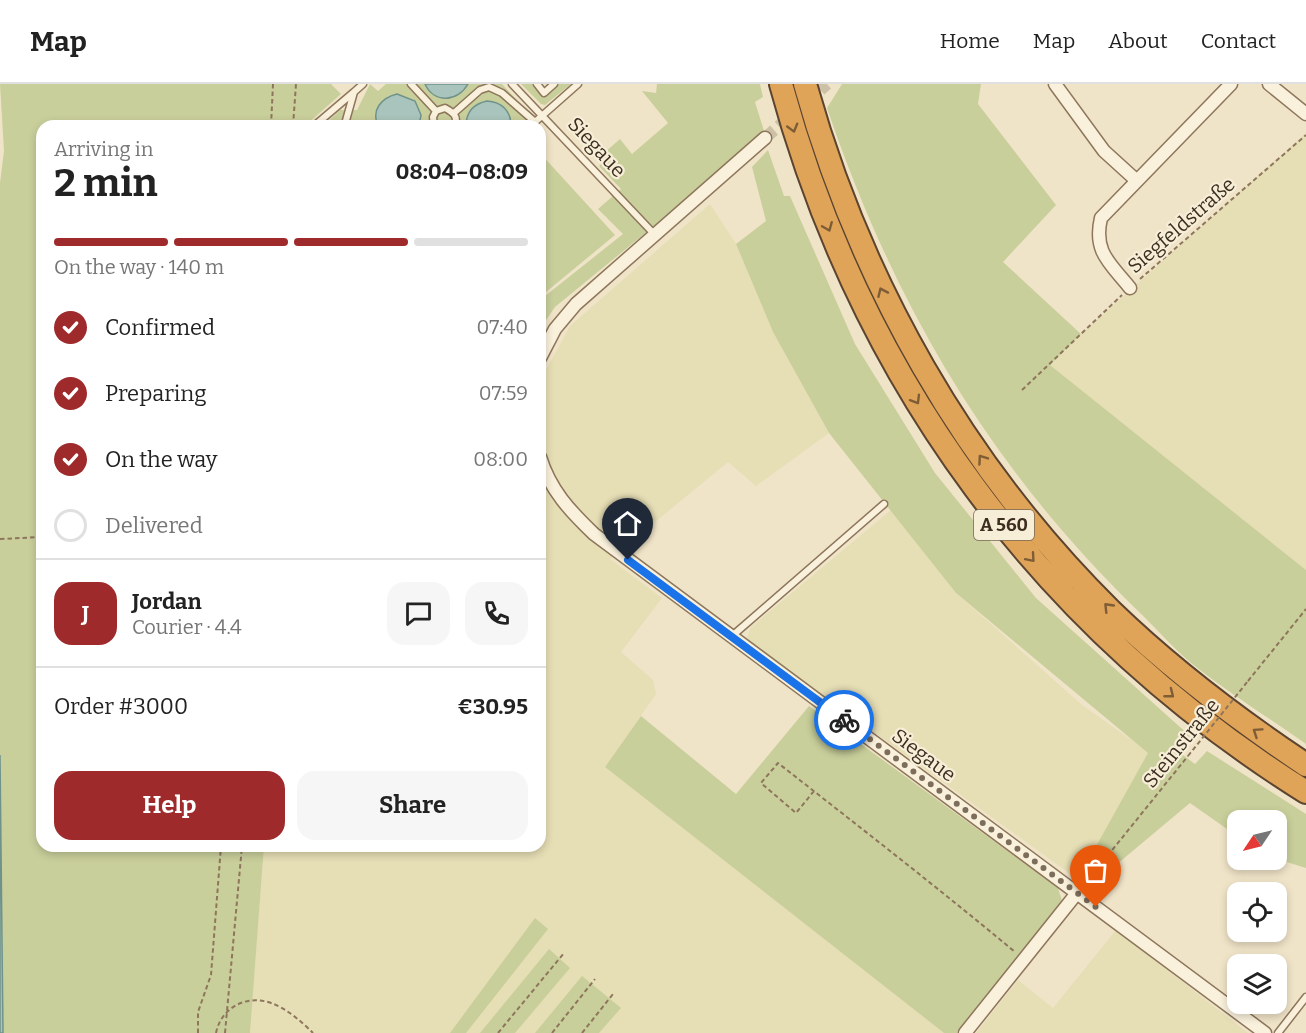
<!DOCTYPE html>
<html lang="en">
<head>
<meta charset="utf-8">
<style>
  :root { --surface:#fff; --page:#f6f6f6; --text:#222; --muted:#767676; --line:#e0e0e0; --accent:#9e2a2b }
  body { margin:0; font-family:Bitter,serif; background:var(--page); color:var(--text); height:100vh; display:flex; flex-direction:column; font-size:22px; white-space:nowrap }
  * { box-sizing:border-box; margin:0 }
  p { font-size:20px; color:var(--muted) }
  .icon { flex:none; width:33px; height:33px; fill:none; stroke:currentColor; stroke-width:2; stroke-linecap:round; stroke-linejoin:round }
  .map { position:relative; flex:1; overflow:hidden }
  .drawer { position:absolute; left:36px; top:36px; width:510px; height:732px; display:flex; flex-direction:column; background:var(--surface); border-radius:18px; box-shadow:0 3px 9px #0003 }
  .drawer>* { flex:none }
  .needle { width:39px; rotate:235deg }
  .controls { position:absolute; left:1227px; top:726px; display:grid; gap:12px }
  .controls a { display:grid; place-items:center; width:60px; height:60px; border-radius:12px; background:var(--surface); box-shadow:0 3px 9px #0003; font-size:30px }
  .pin { position:absolute; display:grid; place-items:center; width:51px; height:51px; color:#fff; margin:-62px -26px; border-radius:50% 50% 50% 0; rotate:-45deg; box-shadow:0 0 6px #0007 }
  .pin .icon { rotate:45deg }
  .courier { position:absolute; display:grid; place-items:center; width:60px; height:60px; margin:-30px; border:4px solid #1a73e8; border-radius:50%; background:#fff; color:#222; box-shadow:0 2px 8px #0007 }
  .headline em { font-style:normal; font-weight:700 }
  .headline div { display:flex; flex-direction:column-reverse }
  .headline { display:flex; align-items:center; justify-content:space-between; height:102px; padding:0 18px }
  h1 { font-size:39px; font-weight:700; line-height:45px }
  .bar { display:grid; grid-template-columns:repeat(4,1fr); gap:9px 6px; align-content:center; height:72px; padding:0 18px }
  .bar i { height:8px; border-radius:4px; background:var(--line) }
  .bar .selected { background:var(--accent) }
  .bar p { grid-column:span 4 }
  .line { display:flex; align-items:center; gap:15px; padding:0 18px; border-top:2px solid var(--line) }
  .line div { flex:1 }
  .round { display:grid; place-items:center; flex:none; width:63px; height:63px; border-radius:18px; background:var(--page) }
  ol { padding:0 18px; list-style:none }
  li { display:flex; align-items:center; gap:18px; height:66px }
  li p { margin-inline-start:auto }
  li .icon { padding:6px; border-radius:50%; background:var(--accent); color:#fff; stroke-width:4 }
  li:last-child { color:var(--muted) }
  li i { width:33px; height:33px; border:3px solid var(--line); border-radius:50% }
  .button { display:flex; gap:12px; margin-top:auto; padding:12px 18px }
  .button a { flex:1; height:69px; border-radius:18px; background:var(--accent); color:#fff; font-size:24px; font-weight:700; line-height:69px; text-align:center }
  .button a+a { background:var(--page); color:var(--text) }
  header { display:flex; align-items:center; gap:36px; box-sizing:border-box; height:84px; padding:0 30px; background:var(--surface); border-bottom:2px solid var(--line) }
  header strong { font-size:28px }
  nav { display:flex; gap:33px; margin-inline-start:auto; font-size:21px }
  .map>svg:first-child { display:block }
</style>
</head>
<body>
<header>
<strong>Map</strong>
<nav><a>Home</a><a>Map</a><a>About</a><a>Contact</a></nav>
</header>
<div class="map">
<svg width="1306" height="949" viewBox="0 0 1306 949">
  <rect width="100%" height="100%" fill="#f0e4c8"/>
  <path fill="#e6deb5" d="M1306 49V486L1050 281 1081 250Z
    M710 120 736 160 773 248 829 349 756 402 728 378 610 475 662 514 621 568 653 596 656 610 605 683 944 949H250L264 762H540V297L570 242Z
    M891 426 956 509 1082 621 1170 683 1080 797 752 560 747 553 751 543Z
    M1116 846 1248 949H976L1018 896 1053 924Z"/>
  <path fill="#c9cf9b" d="M0 0H331L341 10 305 42H42V762H264L250 949H3L0 670V99L4 67Z
    M370 0 378 7 386 0H502L527 27 535 42H323L340 26H357Z
    M521 0H533L544 11 557 0H571L545 21 541 20Z
    M657 0H760L763 13 755 18 764 47 749 64 555 223 540 245V216L623 150 598 125 621 105 599 82 607 74 604 69 620 55 632 70 668 39 642 7 656 9Z
    M842 0H981L978 20 1056 121 1003 178 1081 250 1050 281 1306 486V660C1268 633 1227 608 1191 579 1171 562 1154 542 1136 525 988 381 893 218 827 24Z
    M768 66 784 112H790L855 260 935 389 1036 514 1190 652 1179 668 1195 680 1207 667 1306 730V784L1277 775 1276 736H1238L1237 752 1190 719 1098 796 1084 784 1148 669 956 509 829 349 773 248 736 160 766 137 752 83Z
    M540 69 615 151 540 213Z
    M809 622 1058 804 1062 817 957 949H944L605 683 641 632 736 710Z
    M535 834 548 845 466 949H450Z
    M549 865 570 884 515 949H480Z
    M582 892 621 924 599 949H535Z"/>
  <path fill="#a9c4bc" stroke="#6f938a" stroke-width="1.5" d="M425 0H468C458 18 434 20 425 0Z
    M397 10 415 17 421 31 419 42H378C371 26 381 14 397 10Z
    M487 17C502 18 511 27 511 42H466C466 28 473 20 487 17Z
    M0 671 3 949H0Z"/>
  <g fill="none" stroke-linecap="round" stroke-linejoin="round">
    <path stroke="#ccc0a6" stroke-width="12" stroke-dasharray="12 6" stroke-linecap="butt" d="M807 18 827 0
      M765 54 794 29"/>
    <defs>
      <path id="service" d="M411 0 436 27
        M512 0 655 151
        M537 0 544 9 554 0
        M454 29 480 6 489 3 502 9 535 38 578 0
        M314 42 354 8
        M347 42 345 40 354 8 363 0
        M434 42 433 33 436 27 445 24C454 29 458 32 455 42
        M732 552 884 420
        M1278 949 1306 913"/>
      <path id="minor" d="M1055 0 1104 67 1137 97
        M1269 0 1306 30
        M1130 204C1110 179 1093 168 1101 134L1231 0
        M540 274 555 245 576 220 765 54
        M540 373C550 406 570 427 594 450L1265 949
        M965 949 1077 809"/>
      <path id="motorway" d="M781 0C862 299 1043 543 1306 708
        M805 0C860 198 964 382 1111 527 1171 585 1237 635 1306 681"/>
    </defs>
    <use href="#service" stroke="#8d765c" stroke-width="9"/>
    <use href="#minor" stroke="#8d765c" stroke-width="15"/>
    <use href="#motorway" stroke="#5b4430" stroke-width="26"/>
    <path stroke="#8d765c" stroke-width="2" stroke-dasharray="4.5 3" stroke-linecap="butt" d="M271 42 273 0
      M293 42 296 0
      M1140 195 1306 51
      M1022 306 1122 211
      M0 455 42 453
      M1248 597 1306 525
      M814 707 796 729 761 699 778 679C857 741 937 803 1015 868
      M1084 801 1188 672
      M198 949V928L211 891 221 762
      M216 949C221 924 246 910 271 919 286 924 302 938 313 949
      M225 949 242 762
      M498 949 564 869
      M552 949 595 895
      M582 949 613 910"/>
    <use href="#service" stroke="#faf1dc" stroke-width="6"/>
    <use href="#minor" stroke="#faf1dc" stroke-width="12"/>
    <use href="#motorway" stroke="#e0a458" stroke-width="22"/>
    <path stroke="#8d765c" stroke-width="2" stroke-dasharray="4.5 3" stroke-linecap="butt" d="M1188 672 1248 597"/>
  </g>
  <defs><path id="oneway-chevron" d="M-2-3.5L2.5 0L-2 3.5" fill="none" stroke-width="1.6" stroke-linecap="round" stroke-linejoin="round" transform="scale(1.5)"/></defs>
  <g stroke="#7e5d36">
    <use href="#oneway-chevron" transform="translate(793 44) rotate(74)"/>
    <use href="#oneway-chevron" transform="translate(828 143) rotate(68)"/>
    <use href="#oneway-chevron" transform="translate(882 208) rotate(-114)"/>
    <use href="#oneway-chevron" transform="translate(916 316) rotate(59)"/>
    <use href="#oneway-chevron" transform="translate(982 375) rotate(-125)"/>
    <use href="#oneway-chevron" transform="translate(1031 474) rotate(49)"/>
    <use href="#oneway-chevron" transform="translate(1108 523) rotate(-134)"/>
    <use href="#oneway-chevron" transform="translate(1170 610) rotate(38)"/>
    <use href="#oneway-chevron" transform="translate(1257 648) rotate(-146)"/>
  </g>
  <g fill="none" stroke-linecap="round" stroke-linejoin="round">
    <path stroke="#7c6e5b" stroke-width="6" stroke-dasharray="0 10.8" d="M844 636 1096 823"/>
    <path stroke="#1a73e8" stroke-width="8" d="M628 476 844 636"/>
  </g>
  <g text-anchor="middle" dominant-baseline="central" stroke-width="4.5" stroke-linejoin="round" paint-order="stroke">
    <rect fill="#f7eed8" stroke="#756857" stroke-width="1.5" x="974" y="426" width="60" height="30" rx="4.5"/>
    <g font-size="18" font-weight="bold" fill="#3d2e20">
      <text x="1004" y="441">A 560</text>
    </g>
    <g font-size="20" fill="#3d2e20" stroke="#f7eed8">
      <text transform="translate(597 63) rotate(47)">Siegaue</text>
      <text transform="translate(1181 141) rotate(-41)">Siegfeldstraße</text>
      <text transform="translate(1181 659) rotate(-51)">Steinstraße</text>
      <text transform="translate(924 671) rotate(37)">Siegaue</text>
    </g>
  </g>
</svg>
<div class="controls">
<a><svg class="needle" viewBox="-14 -14 28 28"><path d="M0-13l5 13h-10z" fill="#e53935"/><path d="M0 13l5-13h-10z" fill="#767676"/></svg></a>
<a><svg class="icon" aria-label="locate" viewBox="0 0 24 24"><circle cx="12" cy="12" r="6"/><path d="M12 2v4M12 18v4M2 12h4M18 12h4"/></svg></a>
<a><svg class="icon" aria-label="layers" viewBox="0 0 24 24"><path d="M12 4l9 5-9 5-9-5zM3 14l9 5 9-5"/></svg></a>
</div>
<div class="pin" style="left:1096px;top:823px;background:#ea580c"><svg class="icon" aria-label="bag" viewBox="0 0 24 24"><path d="M5 8h14l-1 12H6zM9 8a3 3 0 0 1 6 0"/></svg></div>
<div class="pin" style="left:628px;top:476px;background:#1f2937"><svg class="icon" aria-label="home" viewBox="0 0 24 24"><path d="M3 11l9-7 9 7M6 9v11h12V9"/></svg></div>
<div class="courier" style="left:844px;top:636px"><svg class="icon" aria-label="bike" viewBox="0 0 24 24"><circle cx="6" cy="16" r="4"/><circle cx="18" cy="16" r="4"/><path d="M6 16l4-8h5l3 8M10 8l3 8H6M13 5h3"/></svg></div>
<section class="drawer">
<div class="headline"><div><h1>2 min</h1><p>Arriving in</p></div><em>08:04–08:09</em></div>
<div class="bar"><i class="selected"></i><i class="selected"></i><i class="selected"></i><i></i><p>On the way · 140 m</p></div>
<ol>
<li><svg class="icon" aria-label="check" viewBox="0 0 24 24"><path d="M5 12l5 5 9-10"/></svg>Confirmed<p>07:40</p></li>
<li><svg class="icon" aria-label="check" viewBox="0 0 24 24"><path d="M5 12l5 5 9-10"/></svg>Preparing<p>07:59</p></li>
<li><svg class="icon" aria-label="check" viewBox="0 0 24 24"><path d="M5 12l5 5 9-10"/></svg>On the way<p>08:00</p></li>
<li><i></i>Delivered</li>
</ol>
<div class="line" style="height:108px"><b class="round" style="background:var(--accent);color:#fff">J</b><div><b>Jordan</b><p>Courier · 4.4</p></div><a class="round"><svg class="icon" aria-label="chat" viewBox="0 0 24 24"><path d="M4 5h16v11H9l-5 4z"/></svg></a><a class="round"><svg class="icon" aria-label="phone" viewBox="0 0 24 24"><path d="M5 4h4l2 5-3 2q2 4 5 5l2-3 5 2v4C11 20 4 13 5 4z"/></svg></a></div>
<div class="line" style="height:78px"><div>Order #3000</div><b>€30.95</b></div>
<div class="button"><a>Help</a><a>Share</a></div>
</section>
</div>
</body>
</html>
